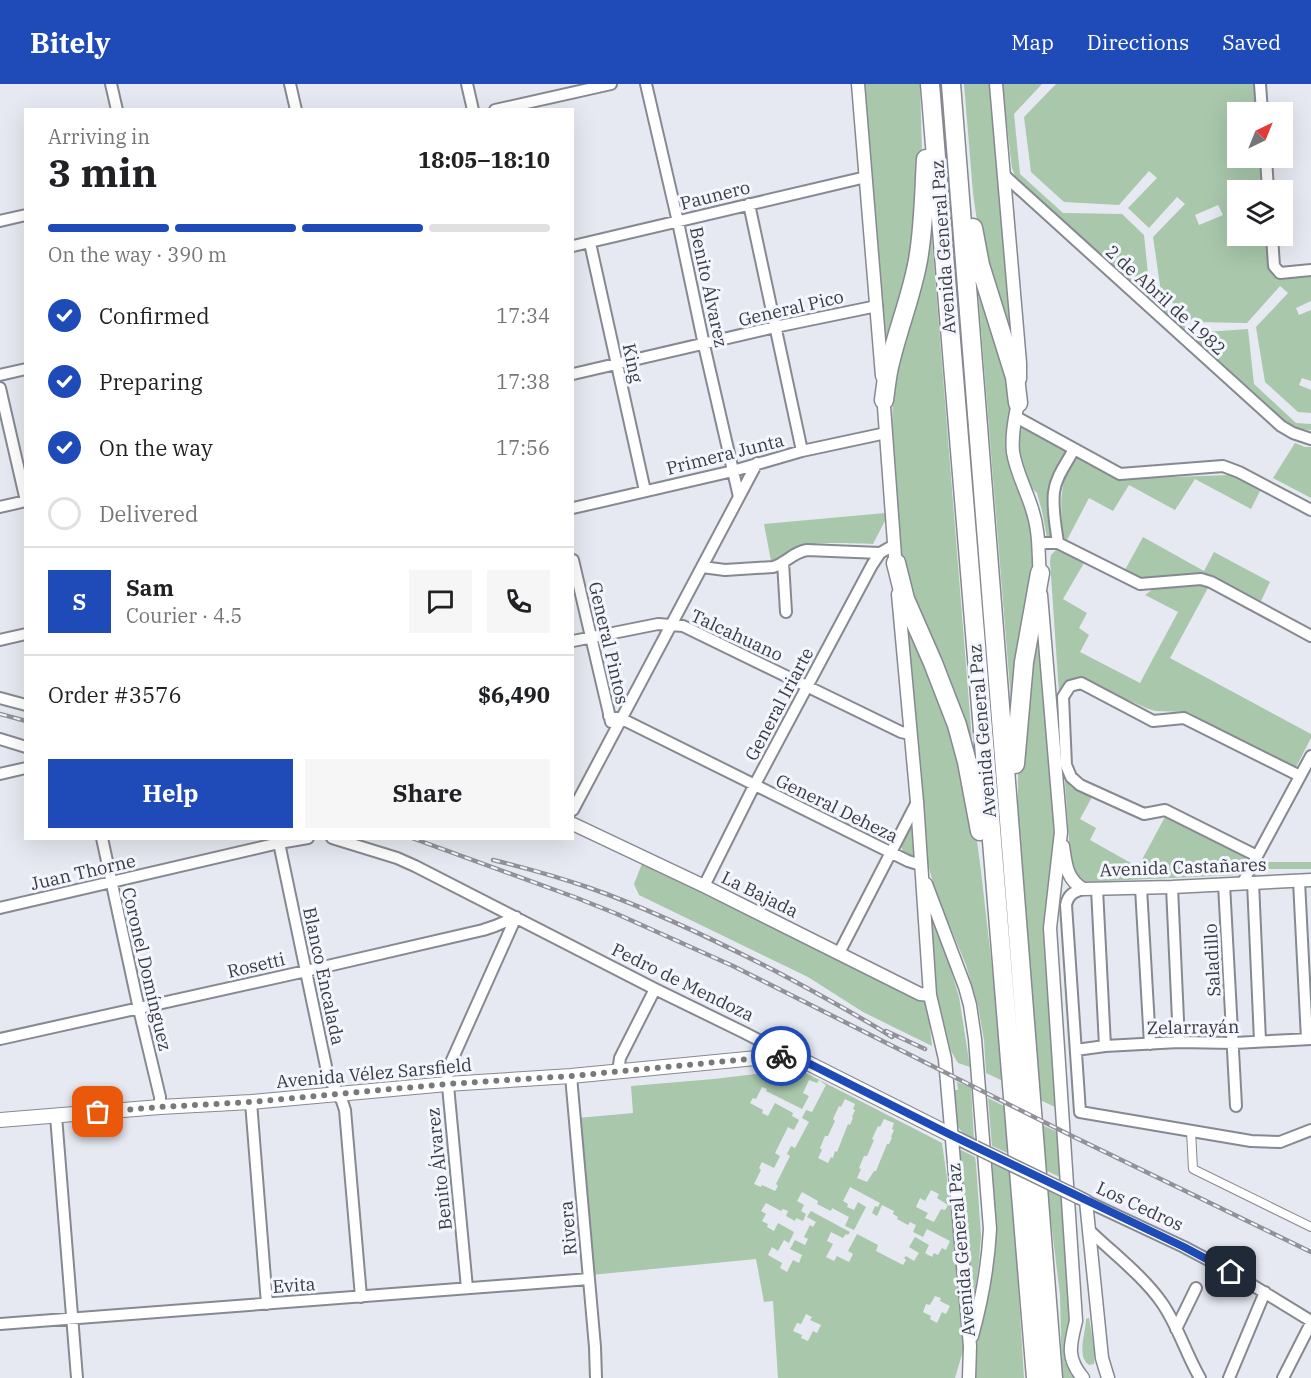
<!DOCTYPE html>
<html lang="en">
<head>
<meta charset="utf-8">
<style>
  :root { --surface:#fff; --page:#f6f6f6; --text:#202124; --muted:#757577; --line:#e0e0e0; --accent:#1e4bb8 }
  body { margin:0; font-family:"IBM Plex Serif",serif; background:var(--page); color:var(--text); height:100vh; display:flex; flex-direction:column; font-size:22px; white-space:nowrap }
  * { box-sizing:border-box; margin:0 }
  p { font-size:20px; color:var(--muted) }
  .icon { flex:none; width:33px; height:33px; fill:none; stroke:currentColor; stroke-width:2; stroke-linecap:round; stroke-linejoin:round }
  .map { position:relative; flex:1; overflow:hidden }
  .side { position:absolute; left:24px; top:24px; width:550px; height:732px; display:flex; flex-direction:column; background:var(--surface); border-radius:0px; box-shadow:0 6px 24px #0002 }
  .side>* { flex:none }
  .needle { width:39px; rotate:43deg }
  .fabs { position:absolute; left:1227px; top:18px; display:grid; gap:12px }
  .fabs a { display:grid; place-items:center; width:66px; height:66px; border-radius:0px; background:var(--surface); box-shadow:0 6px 24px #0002; font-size:30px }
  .pin { position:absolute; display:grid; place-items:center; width:51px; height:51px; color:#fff; margin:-26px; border-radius:12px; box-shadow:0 3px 9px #0006 }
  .courier { position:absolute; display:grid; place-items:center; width:60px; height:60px; margin:-30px; border:4px solid #1e4bb8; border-radius:50%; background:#fff; color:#222; box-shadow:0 2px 8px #0007 }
  .overview em { font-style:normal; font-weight:800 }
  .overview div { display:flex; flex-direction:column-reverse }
  .overview { display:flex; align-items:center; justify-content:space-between; height:102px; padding:0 24px }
  h1 { font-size:39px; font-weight:800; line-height:45px }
  .bar { display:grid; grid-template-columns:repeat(4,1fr); gap:9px 6px; align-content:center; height:72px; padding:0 24px }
  .bar i { height:8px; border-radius:4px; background:var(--line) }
  .bar .selected { background:var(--accent) }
  .bar p { grid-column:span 4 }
  .line { display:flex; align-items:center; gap:15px; padding:0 24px; border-top:2px solid var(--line) }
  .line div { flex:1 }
  .round { display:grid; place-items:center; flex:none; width:63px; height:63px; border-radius:0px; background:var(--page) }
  ol { padding:0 24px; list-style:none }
  li { display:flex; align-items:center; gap:18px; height:66px }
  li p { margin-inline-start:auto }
  li .icon { padding:6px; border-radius:50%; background:var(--accent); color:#fff; stroke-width:4 }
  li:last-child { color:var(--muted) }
  li i { width:33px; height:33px; border:3px solid var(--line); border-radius:50% }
  .primary-button { display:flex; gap:12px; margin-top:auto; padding:12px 24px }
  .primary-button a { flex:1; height:69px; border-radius:0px; background:var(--accent); color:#fff; font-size:24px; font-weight:800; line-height:69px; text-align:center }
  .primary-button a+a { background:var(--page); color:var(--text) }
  header { display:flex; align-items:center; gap:36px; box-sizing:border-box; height:84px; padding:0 30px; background:var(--accent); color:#fff }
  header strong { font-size:28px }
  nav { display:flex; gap:33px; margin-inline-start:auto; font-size:21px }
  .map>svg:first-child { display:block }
</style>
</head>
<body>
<header>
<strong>Bitely</strong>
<nav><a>Map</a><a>Directions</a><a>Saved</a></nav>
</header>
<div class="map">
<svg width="1311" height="1294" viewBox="0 0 1311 1294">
  <rect width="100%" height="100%" fill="#e6e9f1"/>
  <path fill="#a8c7ab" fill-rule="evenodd" d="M864 0H920L922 67 917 156 884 270Z
    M938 0H944L1017 939V963Z
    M964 0H992L1014 268 980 158 973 109Z
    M1002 0H1042L1014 30 1020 90 1063 129 1122 130 1144 151 1150 210 1192 249 1248 245 1254 300 1296 339 1311 340V346C1291 346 1275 329 1261 317L1015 92 1012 84Z
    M1056 0H1254L1257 28H1238V74H1260L1263 106H1238V152H1266L1269 183 1311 191V217L1296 224 1299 231 1311 226V297L1302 294 1299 301 1311 306V329L1298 328 1265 298 1256 243 1288 209 1280 202 1247 239 1194 238 1161 208 1153 153 1185 120 1177 113 1149 144 1128 124 1157 94 1149 87 1119 121 1064 118 1031 88 1024 33ZM1218 121 1223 131 1199 141 1195 131Z
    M930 129 974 682 900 479 892 345 893 306Z
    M976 183 1005 271 1011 323 1009 373 1013 393 1028 434 1032 453 1035 483 1014 616 1011 617Z
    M1024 341 1065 365 1067 369 1050 433 1051 453 1049 455 1047 454 1042 427 1037 409 1028 401 1021 378 1018 360 1020 345Z
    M1295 359 1305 363H1311V414L1273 394Z
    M1078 374 1120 395 1229 391 1242 396 1260 407 1251 425 1195 395 1175 426 1129 401 1113 427 1089 414 1067 456 1064 455 1063 452C1061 427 1057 393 1078 374Z
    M885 429 886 435 873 460C850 460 814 456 793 465 787 467 783 472 778 477H771L764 440Z
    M1143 453 1204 487 1214 468 1270 498 1261 517 1210 491 1200 489 1142 495 1125 486Z
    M1056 466 1061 467 1084 479 1063 515 1087 529 1079 544 1089 551 1080 568 1140 599 1178 528 1145 511 1153 505 1196 500 1199 496 1209 502 1170 574 1311 650V654L1295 685 1188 628 1155 627 1146 624 1091 599 1066 602 1068 695 1071 703 1092 713 1080 735 1096 744 1090 756 1138 783 1165 733 1246 773C1251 781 1245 788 1237 791L1085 798 1074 792 1071 787 1050 477 1051 471Z
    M1040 513 1056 748 1045 848 1057 1024 1038 1015 1018 729V668Z
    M906 528 910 533 970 705 981 787 1005 998 986 989 984 956 978 922 966 881 935 806 926 773Z
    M912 742H915L916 769 911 774C895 764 900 752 912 742Z
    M643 777 924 917 928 925 932 962 863 928 808 893 639 811 634 800Z
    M1261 778H1311V785H1258Z
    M926 818 945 866 959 913 970 983 958 979 951 967 937 911Z
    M798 985 942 1059 947 1094 965 1260 955 1294H778L773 1217 764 1218 756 1175 591 1191 578 1034 633 1029 631 1002 714 995ZM809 996 817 999 819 996 826 1001 812 1028 806 1026 802 1034 809 1038 795 1064 791 1062 787 1070 790 1072 776 1100 778 1102 775 1107 762 1101 761 1103 754 1100 761 1086 759 1084 762 1078 774 1084 780 1072 775 1069 788 1043 794 1046 799 1036 792 1032 793 1029 775 1019 768 1032 762 1029 763 1026 750 1019 753 1014 756 1015 762 1003 767 1005 766 1007 802 1025 809 1012 803 1009ZM845 1015 855 1020 853 1025 855 1026 852 1033 853 1034 850 1041 848 1040 837 1068 835 1067 833 1074 831 1073 828 1079 818 1074 822 1066 820 1064 825 1052H828L835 1037 833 1035 839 1022 841 1023ZM884 1035 894 1039 892 1045 894 1046 891 1053 892 1054 889 1060H887L876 1087H874L867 1098 857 1094 861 1085 859 1084 864 1072H867L874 1056 872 1055 878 1042 880 1043ZM850 1103 880 1119 878 1123 875 1122 872 1129 877 1132 882 1121 894 1127 893 1130 898 1133 897 1135 908 1141 910 1138 916 1141 913 1148 923 1153 927 1145 950 1157 946 1166 942 1164 938 1171 934 1169 932 1173 925 1169 929 1161 915 1153 909 1163 919 1169 914 1177 906 1172 904 1174 906 1176 903 1181 876 1167 878 1161 857 1150 848 1167 853 1170 849 1178 837 1172 834 1177 826 1173 833 1160 827 1157 831 1148 843 1154 846 1150 848 1151 850 1148 811 1127 807 1133 816 1138 813 1143 810 1141 804 1153 808 1155 805 1161 795 1156 790 1165 802 1171 799 1179 793 1176 787 1188 780 1184 782 1179 768 1171 772 1163 778 1167 784 1156 789 1159 794 1148 778 1139 774 1147 767 1143 768 1140 762 1137 766 1130 761 1127 766 1119 781 1127 783 1125 788 1127 786 1132 795 1137 796 1134 803 1137 806 1130 801 1127 804 1121 797 1117 802 1108 818 1117 817 1120 831 1127 832 1124 849 1133 845 1142 854 1146 866 1123 858 1118 854 1126 847 1123 848 1120 843 1117ZM931 1106 939 1110 937 1114 948 1121 945 1126 941 1125 934 1138 925 1134 928 1129 916 1123 920 1114 925 1117ZM935 1212 941 1214 940 1217 950 1222 946 1230 942 1228 937 1239 930 1235 931 1232 923 1228 926 1220 930 1221ZM806 1230 812 1233 810 1236 821 1241 817 1249 813 1247 808 1257 801 1254 802 1251 793 1247 797 1239 801 1240Z
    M957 998 971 1003 974 1056C950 1043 954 1031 952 1006H958Z
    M988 1014 1006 1023 1010 1070 992 1062Z
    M1042 1041 1060 1049 1064 1095 1045 1086Z
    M957 1064 975 1073 976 1080 981 1152 979 1177 973 1227Z
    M992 1075 1011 1085 1024 1294H974L975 1263 987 1217 994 1163 995 1144Z
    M1047 1104 1065 1114 1071 1237 1064 1261V1271L1066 1280 1075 1294H1062L1060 1211Z
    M1089 1234 1095 1269 1094 1280 1089 1281C1076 1272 1086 1249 1086 1235Z"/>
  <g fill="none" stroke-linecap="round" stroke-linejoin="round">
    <defs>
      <path id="pedestrian" d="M1191 1047 1193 1085 1311 1143"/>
      <path id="minor" d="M111 0 117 26
        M290 0 296 26
        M467 0 473 26
        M646 0 678 138 704 261 739 413
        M1260 0 1262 28
        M495 26 611 0
        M1266 74 1268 106
        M1004 91 1281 342 1293 349 1311 355
        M749 120 802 367
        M0 137 26 131
        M1272 152 1274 182 1280 189 1311 186
        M590 159 645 407
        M573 162 866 93
        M573 290 775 243 877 222
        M0 291 26 285
        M0 304 26 417
        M1016 333 1120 390 1223 382 1239 388 1311 426
        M0 423 26 417
        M573 424 733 387 802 367 886 349
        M1058 459C1056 443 1052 425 1054 408 1056 392 1067 379 1074 365
        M1039 460 1046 459H1058L1140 500 1201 495 1211 498 1311 552
        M573 476 611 638
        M783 478 786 528
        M702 483 725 486 773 483C787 479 791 469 807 466L880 469
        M0 556 26 550
        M573 557 658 540 683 542 901 648 910 650
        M0 614 26 621
        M609 632 622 635 908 777 921 781
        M0 655 26 663
        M0 690 26 684
        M573 726 757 379
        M102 754 139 925 160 1013V1023
        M278 754 328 992 342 1017 345 1026 361 1213
        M332 754 397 774 415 782 655 905 745 949 787 971
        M1257 772 1165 726 1144 730 1080 701 1071 693 1066 681 1063 613 1070 602 1081 599 1153 637 1184 634 1300 692
        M1299 797 1307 955
        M1243 798 1311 672
        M1253 798 1260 957
        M1224 800 1236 1022
        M704 802 754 702 872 481 880 469 894 461
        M1172 803 1179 958
        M1141 804 1150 960
        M1083 805C1073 808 1068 811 1066 821L1080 1028 1251 1057 1280 1058 1311 1046
        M1097 805 1105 962
        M0 824 279 759 308 754
        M839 869 917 718
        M0 955 306 887 483 846 495 842 516 833
        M1076 966 1105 962 1179 958 1234 959 1311 955
        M618 988 620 974 655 905
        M571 992 595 1263 596 1294
        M251 1018 267 1220
        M56 1032 77 1294
        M1086 1117 1184 1163 1231 1188 1311 1237
        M1090 1147C1114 1170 1143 1192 1162 1219 1178 1242 1186 1270 1200 1294
        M467 1204 447 991 448 985 516 833
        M0 1240 589 1195
        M1176 1245 1196 1204
        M1229 1294 1265 1208
        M1283 1294 1311 1239"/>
      <path id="tertiary" d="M858 0 882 292
        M996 0 1020 279V295
        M883 309 896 486
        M1019 312C1016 330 1011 349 1013 368 1016 388 1026 405 1032 425 1040 448 1038 471 1040 494
        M898 510 917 718 930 911 945 975 970 1262 969 1294
        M1041 511 1061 748 1050 844 1076 1237C1070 1261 1066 1274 1083 1294
        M573 740 704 802 920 910 930 911
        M1063 762C1066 781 1066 794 1083 805L1172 803 1311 796
        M926 800 965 903 970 921 975 955 990 1145C988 1182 982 1216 972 1252
        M951 1051 975 1063
        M1078 1113 1086 1117 1102 1274 1108 1294"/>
      <path id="secondary" d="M0 1036 160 1023 251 1018 447 1000 571 992 787 971 798 974 951 1051"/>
      <path id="motorway" d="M930 0 1036 1294
        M951 0 1053 1294
        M973 144 980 181 1015 293 1018 319
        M884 316C886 302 887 288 891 275 899 242 912 210 918 176 924 142 924 109 926 75
        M896 479 905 515 933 579 957 641 967 678 980 747
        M1015 680 1024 578 1040 489"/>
    </defs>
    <use href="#pedestrian" stroke="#878991" stroke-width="10"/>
    <use href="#minor" stroke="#878991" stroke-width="14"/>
    <use href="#tertiary" stroke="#878991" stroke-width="15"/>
    <use href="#secondary" stroke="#878991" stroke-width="16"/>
    <use href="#motorway" stroke="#878991" stroke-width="21"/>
    <use href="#pedestrian" stroke="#fff" stroke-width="8"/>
    <use href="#minor" stroke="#fff" stroke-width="10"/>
    <use href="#tertiary" stroke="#fff" stroke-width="12"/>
    <use href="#secondary" stroke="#fff" stroke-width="14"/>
    <use href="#motorway" stroke="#fff" stroke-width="18"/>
    <defs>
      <path id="rail" d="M0 630 26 637
        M412 754 577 814 617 830 733 882 1072 1052 1311 1168
        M493 776C526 784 558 793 590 804 655 827 719 858 781 890 818 910 856 930 892 953
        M886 947 925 965"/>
    </defs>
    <use href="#rail" stroke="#909297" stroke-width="4.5"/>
    <use href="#rail" stroke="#f4f6ff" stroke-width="2" stroke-dasharray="7" stroke-linecap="butt"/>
    <defs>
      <path id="tertiary-bridge" d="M975 1063 1078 1113"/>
    </defs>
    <use href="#tertiary-bridge" stroke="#878991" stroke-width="15" stroke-linecap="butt"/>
    <use href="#tertiary-bridge" stroke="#fff" stroke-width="12"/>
  </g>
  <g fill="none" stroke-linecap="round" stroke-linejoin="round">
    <path stroke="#77797d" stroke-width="6" stroke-dasharray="0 10.8" d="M98 1028 160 1023 251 1018 447 1000 571 992 781 972"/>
    <path stroke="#1e4bb8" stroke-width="8" d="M781 972 788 971 798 974 951 1051 1184 1163 1231 1188"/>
  </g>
  <g text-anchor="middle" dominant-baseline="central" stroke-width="6" stroke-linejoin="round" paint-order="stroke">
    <g font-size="18" fill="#3b3c3f" stroke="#f4f6ff">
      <text transform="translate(715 111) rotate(-14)">Paunero</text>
      <text transform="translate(943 163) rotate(-94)">Avenida General Paz</text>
      <text transform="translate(709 203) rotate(78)">Benito Álvarez</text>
      <text transform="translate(1166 216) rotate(42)">2 de Abril de 1982</text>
      <text transform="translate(791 224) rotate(-13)">General Pico</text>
      <text transform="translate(633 279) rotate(78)">King</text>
      <text transform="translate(725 370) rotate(-14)">Primera Junta</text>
      <text transform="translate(737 551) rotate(25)">Talcahuano</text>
      <text transform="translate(609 559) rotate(77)">General Pintos</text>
      <text transform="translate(779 620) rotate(-62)">General Iriarte</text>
      <text transform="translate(982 647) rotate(-95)">Avenida General Paz</text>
      <text transform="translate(837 724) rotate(26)">General Deheza</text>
      <text transform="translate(1183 783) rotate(-2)">Avenida Castañares</text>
      <text transform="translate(83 788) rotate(-13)">Juan Thorne</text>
      <text transform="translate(760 810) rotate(26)">La Bajada</text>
      <text transform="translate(1212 876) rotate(-93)">Saladillo</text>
      <text transform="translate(256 881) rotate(-13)">Rosetti</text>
      <text transform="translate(147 885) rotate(77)">Coronel Domínguez</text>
      <text transform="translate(324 892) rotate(78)">Blanco Encalada</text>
      <text transform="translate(683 898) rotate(26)">Pedro de Mendoza</text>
      <text transform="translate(1193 943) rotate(-1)">Zelarrayán</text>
      <text transform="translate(374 989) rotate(-5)">Avenida Vélez Sarsfield</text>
      <text transform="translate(439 1085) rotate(-96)">Benito Álvarez</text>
      <text transform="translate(1140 1122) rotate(25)">Los Cedros</text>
      <text transform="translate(568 1144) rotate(-95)">Rivera</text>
      <text transform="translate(961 1166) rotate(-95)">Avenida General Paz</text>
      <text transform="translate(294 1201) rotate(-4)">Evita</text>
    </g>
  </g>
</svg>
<div class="fabs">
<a><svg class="needle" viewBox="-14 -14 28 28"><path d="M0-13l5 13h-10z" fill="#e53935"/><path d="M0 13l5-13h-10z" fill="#757577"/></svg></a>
<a><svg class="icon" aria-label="layers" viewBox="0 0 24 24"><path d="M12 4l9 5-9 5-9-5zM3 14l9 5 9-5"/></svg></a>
</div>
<div class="pin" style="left:98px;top:1028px;background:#ea580c"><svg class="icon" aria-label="bag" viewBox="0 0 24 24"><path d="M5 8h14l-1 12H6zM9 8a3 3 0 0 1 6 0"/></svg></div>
<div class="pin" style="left:1231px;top:1188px;background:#1f2937"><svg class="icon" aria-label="home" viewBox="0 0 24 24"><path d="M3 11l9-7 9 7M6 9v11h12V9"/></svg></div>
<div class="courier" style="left:781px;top:972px"><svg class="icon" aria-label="bike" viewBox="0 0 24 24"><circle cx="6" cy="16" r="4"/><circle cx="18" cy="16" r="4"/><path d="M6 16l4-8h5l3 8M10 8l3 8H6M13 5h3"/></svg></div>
<section class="side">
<div class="overview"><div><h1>3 min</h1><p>Arriving in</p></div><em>18:05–18:10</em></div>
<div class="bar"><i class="selected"></i><i class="selected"></i><i class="selected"></i><i></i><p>On the way · 390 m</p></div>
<ol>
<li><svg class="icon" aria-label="check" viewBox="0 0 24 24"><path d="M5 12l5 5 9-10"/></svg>Confirmed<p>17:34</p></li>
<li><svg class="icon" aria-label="check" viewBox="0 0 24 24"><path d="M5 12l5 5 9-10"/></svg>Preparing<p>17:38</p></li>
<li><svg class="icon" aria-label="check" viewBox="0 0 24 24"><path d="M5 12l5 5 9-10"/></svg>On the way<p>17:56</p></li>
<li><i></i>Delivered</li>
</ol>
<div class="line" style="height:108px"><b class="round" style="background:var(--accent);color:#fff">S</b><div><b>Sam</b><p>Courier · 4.5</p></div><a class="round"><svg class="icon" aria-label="chat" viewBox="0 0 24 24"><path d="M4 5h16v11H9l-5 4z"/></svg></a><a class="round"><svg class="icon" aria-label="phone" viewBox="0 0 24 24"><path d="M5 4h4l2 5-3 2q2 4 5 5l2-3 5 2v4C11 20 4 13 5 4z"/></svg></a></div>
<div class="line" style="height:78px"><div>Order #3576</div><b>$6,490</b></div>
<div class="primary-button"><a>Help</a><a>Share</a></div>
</section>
</div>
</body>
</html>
